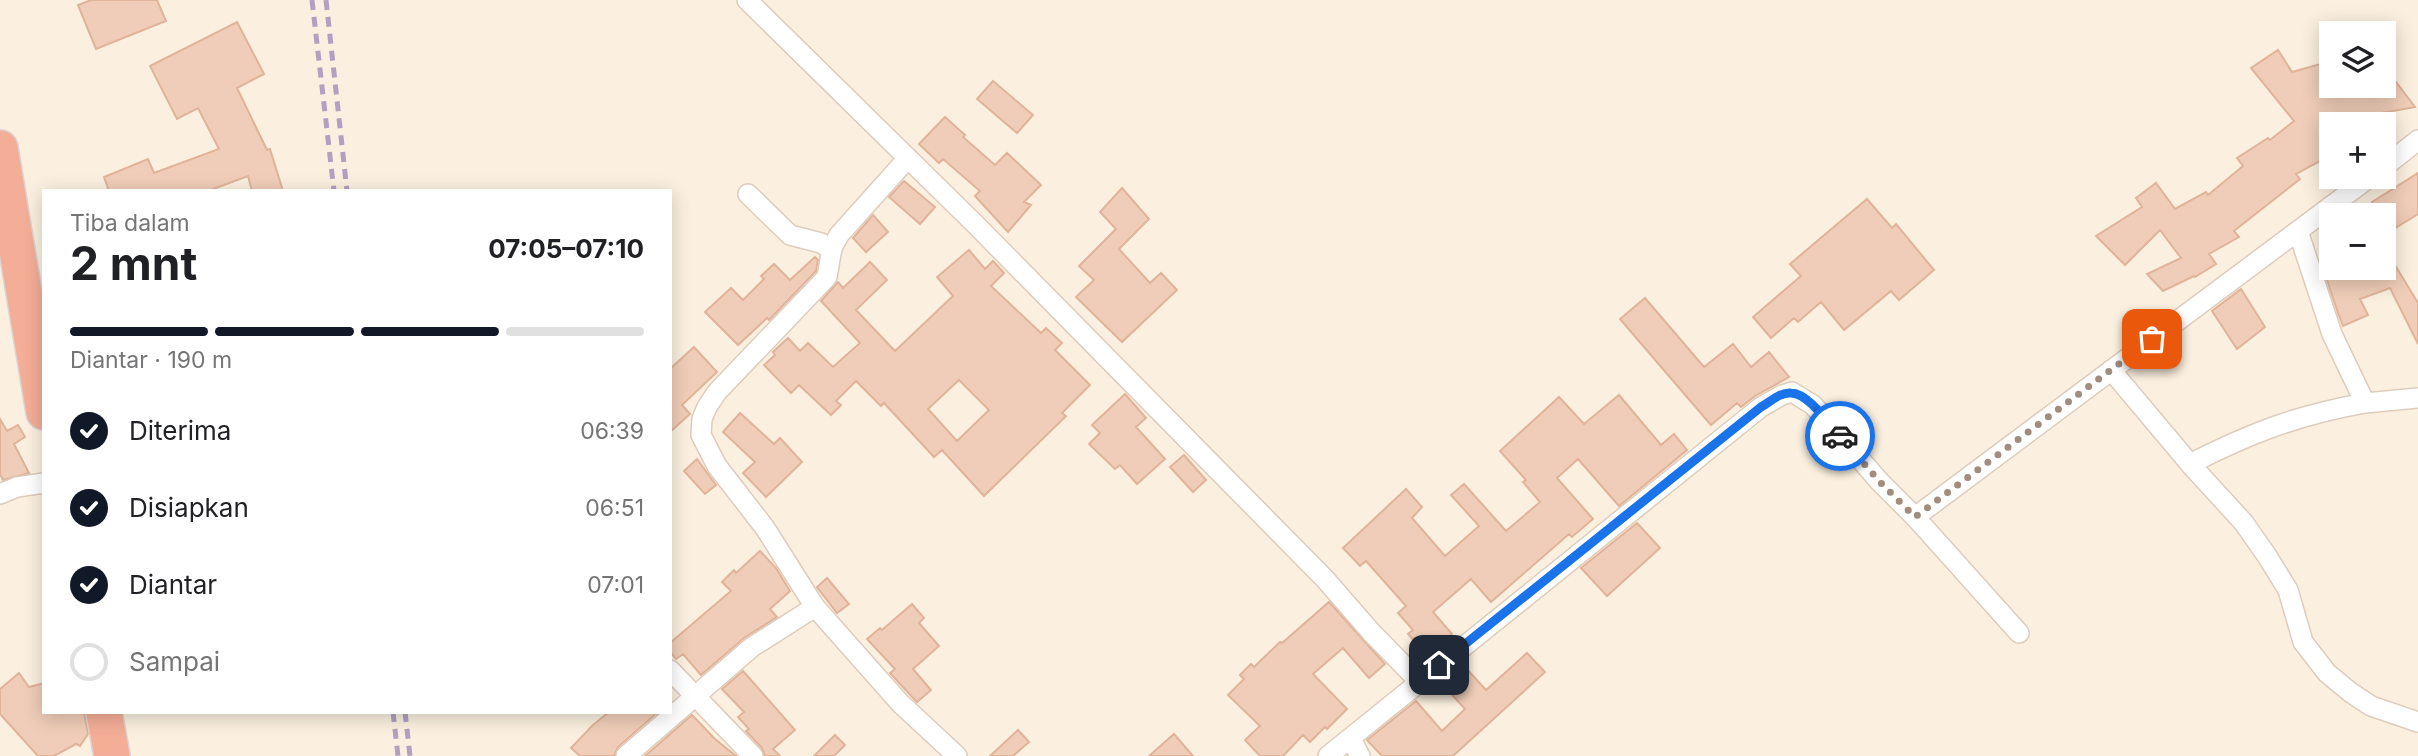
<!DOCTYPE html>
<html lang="id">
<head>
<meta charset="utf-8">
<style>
  :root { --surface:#fff; --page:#f2f2f2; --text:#202124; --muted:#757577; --line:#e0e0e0; --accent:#111827 }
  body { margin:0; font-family:Inter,sans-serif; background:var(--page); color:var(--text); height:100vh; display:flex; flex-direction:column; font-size:26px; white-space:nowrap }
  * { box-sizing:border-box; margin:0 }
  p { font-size:23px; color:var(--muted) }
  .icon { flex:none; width:38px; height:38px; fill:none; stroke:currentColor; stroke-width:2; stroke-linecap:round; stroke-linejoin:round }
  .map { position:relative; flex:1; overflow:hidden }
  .side { position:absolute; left:42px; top:189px; width:630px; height:525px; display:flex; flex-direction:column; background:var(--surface); border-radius:0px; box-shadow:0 4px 18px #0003 }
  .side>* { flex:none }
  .controls { position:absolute; left:2319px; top:21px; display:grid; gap:14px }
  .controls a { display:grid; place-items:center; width:77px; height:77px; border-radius:0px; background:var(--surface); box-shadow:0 4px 18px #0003; font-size:35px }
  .pin { position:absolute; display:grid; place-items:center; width:60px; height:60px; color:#fff; margin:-30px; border-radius:14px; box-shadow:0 4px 10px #0006 }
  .courier { position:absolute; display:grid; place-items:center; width:70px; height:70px; margin:-35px; border:5px solid #1a73e8; border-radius:50%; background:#fff; color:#222; box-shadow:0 2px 9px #0007 }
  .head em { font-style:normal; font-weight:700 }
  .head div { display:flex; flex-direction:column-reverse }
  .head { display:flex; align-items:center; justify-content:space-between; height:119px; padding:0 28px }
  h1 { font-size:46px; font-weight:700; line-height:52px }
  .bar { display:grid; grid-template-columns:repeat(4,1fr); gap:10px 7px; align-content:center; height:84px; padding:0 28px }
  .bar i { height:9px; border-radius:5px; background:var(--line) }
  .bar .on { background:var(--accent) }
  .bar p { grid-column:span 4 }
  ol { padding:0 28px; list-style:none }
  li { display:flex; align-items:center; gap:21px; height:77px }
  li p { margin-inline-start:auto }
  li .icon { padding:7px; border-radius:50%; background:var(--accent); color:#fff; stroke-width:4 }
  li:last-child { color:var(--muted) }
  li i { width:38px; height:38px; border:4px solid var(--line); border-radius:50% }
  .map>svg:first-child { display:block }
</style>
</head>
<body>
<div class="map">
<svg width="2418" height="756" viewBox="0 0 2418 756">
  <rect width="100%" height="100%" fill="#fbf0df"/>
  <path fill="#efcdb8" stroke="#e1b399" stroke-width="2" fill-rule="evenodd" d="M91 0H157L166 21 96 49 78 5Z
    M237 22 264 74 237 88 267 150 270 149 283 191H252L248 176 208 191H109L104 177 148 159 154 173 219 149 198 108 177 119 150 66Z
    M2278 50 2292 72 2331 61V86H2384V66L2415 107 2376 114 2384 124H2331V155L2296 174 2300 179 2234 231 2239 237 2209 254 2216 264 2195 277 2194 276 2163 291 2147 274 2181 258 2160 230 2125 265 2096 236 2142 207 2136 198 2156 183 2175 209 2206 192 2208 195 2243 166 2237 158 2268 138 2270 140 2294 121 2251 68Z
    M993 81 1033 115 1017 133 977 99Z
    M945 117 965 135 963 137 995 165 1007 153 1041 185 1024 202 1031 205 1008 232 975 196 980 191 943 159 939 163 919 144Z
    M2418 173V214L2384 235V215H2380L2372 202Z
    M904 181 935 207 920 224 889 197Z
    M1122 188 1149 219 1119 249 1150 283 1161 273 1177 290 1122 342 1076 297 1094 280 1079 266 1116 229 1100 212Z
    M1867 199 1892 228 1896 224 1934 270 1899 300 1891 291 1844 330 1821 302 1798 322 1794 318 1771 338 1753 317 1801 276 1790 264Z
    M873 215 888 232 866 252 853 238Z
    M2384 247 2418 303V344L2390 288 2360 299 2368 315 2343 326 2338 313 2323 268H2384Z
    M969 250 985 269 993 261 1004 273 991 286 1041 333 1046 328 1062 343 1055 350 1090 385 1062 413 1066 416 984 496 942 450 934 457 884 403 881 406 856 381 836 401 841 405 831 415 799 385 791 393 764 365 775 355 773 352 788 338 800 351 808 343 833 367 860 343 821 301 838 282 843 288 870 262 887 280 856 310 895 351 953 296 937 277ZM959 380 989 410 957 441 928 409Z
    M815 257 818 260 816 271 769 320 767 318 738 345 705 312 731 288 743 300 764 279 761 276 774 264 790 280Z
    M2241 289 2265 327 2237 349 2212 311Z
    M1645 298 1704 367 1733 344 1751 367 1769 352 1789 377 1755 396 1741 407 1737 403 1711 425 1620 319Z
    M694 347 717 372 682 405 690 414 670 432V369Z
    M1125 394 1146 418 1136 427 1165 459 1137 484 1120 465 1115 469 1089 444 1100 433 1092 425Z
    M1619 395 1661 445 1674 434 1687 450 1619 506 1578 459 1557 478 1593 519 1572 537 1569 534 1491 602 1471 579 1433 612 1452 634 1427 656 1408 634 1413 630 1398 613 1406 606 1366 561 1360 566 1343 548 1406 489 1422 507 1412 518 1445 556 1479 526 1451 495 1464 484 1506 531 1540 502 1523 482 1526 480 1500 451 1559 397 1584 424Z
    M740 413 774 444 780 438 802 462 766 497 743 473 755 462 723 432Z
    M0 419 7 431 18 425 25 437 14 444 29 473 3 480 0 474Z
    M1184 455 1206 480 1193 492 1170 467Z
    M697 459 716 485 705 494 684 471Z
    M1637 523 1660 548 1607 596 1581 568Z
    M760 551 776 568 790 591 770 609 777 617 744 638 701 675 683 654 676 659 670 652V643L731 591 722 582 734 570 736 573Z
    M827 578 849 604 837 613 817 587Z
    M1329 602 1385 664 1369 678 1343 648 1313 674 1347 709 1327 729 1325 727 1310 742 1303 735 1283 756H1260L1245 740 1260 726 1228 695 1244 679 1240 675 1251 664 1254 667 1280 642 1282 643Z
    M912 604 924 618 919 623 939 646 913 669 931 690 917 702 890 673 895 669 867 639 880 628 882 630Z
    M1527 653 1545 672 1453 756H1382L1367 740 1416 701 1442 731 1465 709 1443 685 1464 666 1486 690Z
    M743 671 795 730 773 749 780 756H765L762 748 746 731 749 729 738 717 744 712 722 689Z
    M19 673 29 687 44 683V712H84L88 734 80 746 76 744 54 756H38L0 714V689Z
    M609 712H658L618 747 614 756H580L571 748 593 725Z
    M692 715 715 739 736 756H645Z
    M1018 730 1029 742 1013 756H990Z
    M1174 734 1193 756H1149Z
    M835 735 845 745 834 756H814Z"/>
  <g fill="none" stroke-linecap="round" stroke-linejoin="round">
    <defs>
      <path id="street" d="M747 0 975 224 1325 579 1372 633 1419 681
        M908 158 839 235 832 248 827 277 717 392 707 407 702 419 701 435 717 466 765 528 815 607 900 703 957 756
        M2384 167 2418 140
        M748 194 790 235 821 243 832 250
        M2298 231 2332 334 2365 403 2418 398
        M2111 370 2190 464 2244 523 2267 556 2288 590 2303 642 2327 673 2350 692 2371 706 2418 722
        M2190 464C2250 433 2298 415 2365 403
        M0 494 17 487 44 483
        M1915 517 2019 633
        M670 670 753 756
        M1351 739 1360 756
        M626 756 752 647 815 607
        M1328 756 1761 407 1782 395 1792 392 1813 405 1880 482 1915 517 2370 177"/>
      <path id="highway" d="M0 148 44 412
        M104 712 112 756"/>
    </defs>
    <use href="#street" stroke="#deccbc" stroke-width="22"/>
    <use href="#highway" stroke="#dad3cf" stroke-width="38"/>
    <use href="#street" stroke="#fff" stroke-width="19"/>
    <use href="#highway" stroke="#f4ae97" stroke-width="35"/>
    <path stroke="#b2a0c3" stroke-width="5" stroke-dasharray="10 7" stroke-linecap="butt" d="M312 0 334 191
      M326 0 347 191
      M393 712 398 756
      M405 712 410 756"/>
  </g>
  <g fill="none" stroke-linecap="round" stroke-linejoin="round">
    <path stroke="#a18c7d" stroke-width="7" stroke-dasharray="0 12.6" d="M1840 436 1880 482 1915 517 2152 339"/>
    <path stroke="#1a73e8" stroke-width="9" d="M1439 665 1761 407C1770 402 1780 392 1791 393 1808 393 1829 424 1840 436"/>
  </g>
</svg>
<div class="controls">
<a><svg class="icon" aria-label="layers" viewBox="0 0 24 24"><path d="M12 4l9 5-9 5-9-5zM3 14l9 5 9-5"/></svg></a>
<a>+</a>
<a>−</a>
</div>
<div class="pin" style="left:2152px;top:339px;background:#ea580c"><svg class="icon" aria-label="bag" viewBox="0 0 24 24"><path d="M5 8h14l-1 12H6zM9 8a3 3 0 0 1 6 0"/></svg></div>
<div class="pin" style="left:1439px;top:665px;background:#1f2937"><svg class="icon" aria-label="home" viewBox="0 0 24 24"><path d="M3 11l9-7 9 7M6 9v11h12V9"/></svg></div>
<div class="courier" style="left:1840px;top:436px"><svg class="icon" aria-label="car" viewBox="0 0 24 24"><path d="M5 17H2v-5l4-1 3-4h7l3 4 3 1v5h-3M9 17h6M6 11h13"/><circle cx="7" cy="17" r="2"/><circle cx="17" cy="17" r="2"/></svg></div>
<section class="side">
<div class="head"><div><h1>2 mnt</h1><p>Tiba dalam</p></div><em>07:05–07:10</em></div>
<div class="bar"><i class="on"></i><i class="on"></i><i class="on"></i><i></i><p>Diantar · 190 m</p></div>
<ol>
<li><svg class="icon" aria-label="check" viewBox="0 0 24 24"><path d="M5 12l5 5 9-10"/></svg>Diterima<p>06:39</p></li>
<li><svg class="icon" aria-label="check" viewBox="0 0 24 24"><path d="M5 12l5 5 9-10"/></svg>Disiapkan<p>06:51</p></li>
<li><svg class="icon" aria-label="check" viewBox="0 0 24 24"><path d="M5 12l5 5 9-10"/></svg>Diantar<p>07:01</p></li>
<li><i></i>Sampai</li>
</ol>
</section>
</div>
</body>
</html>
